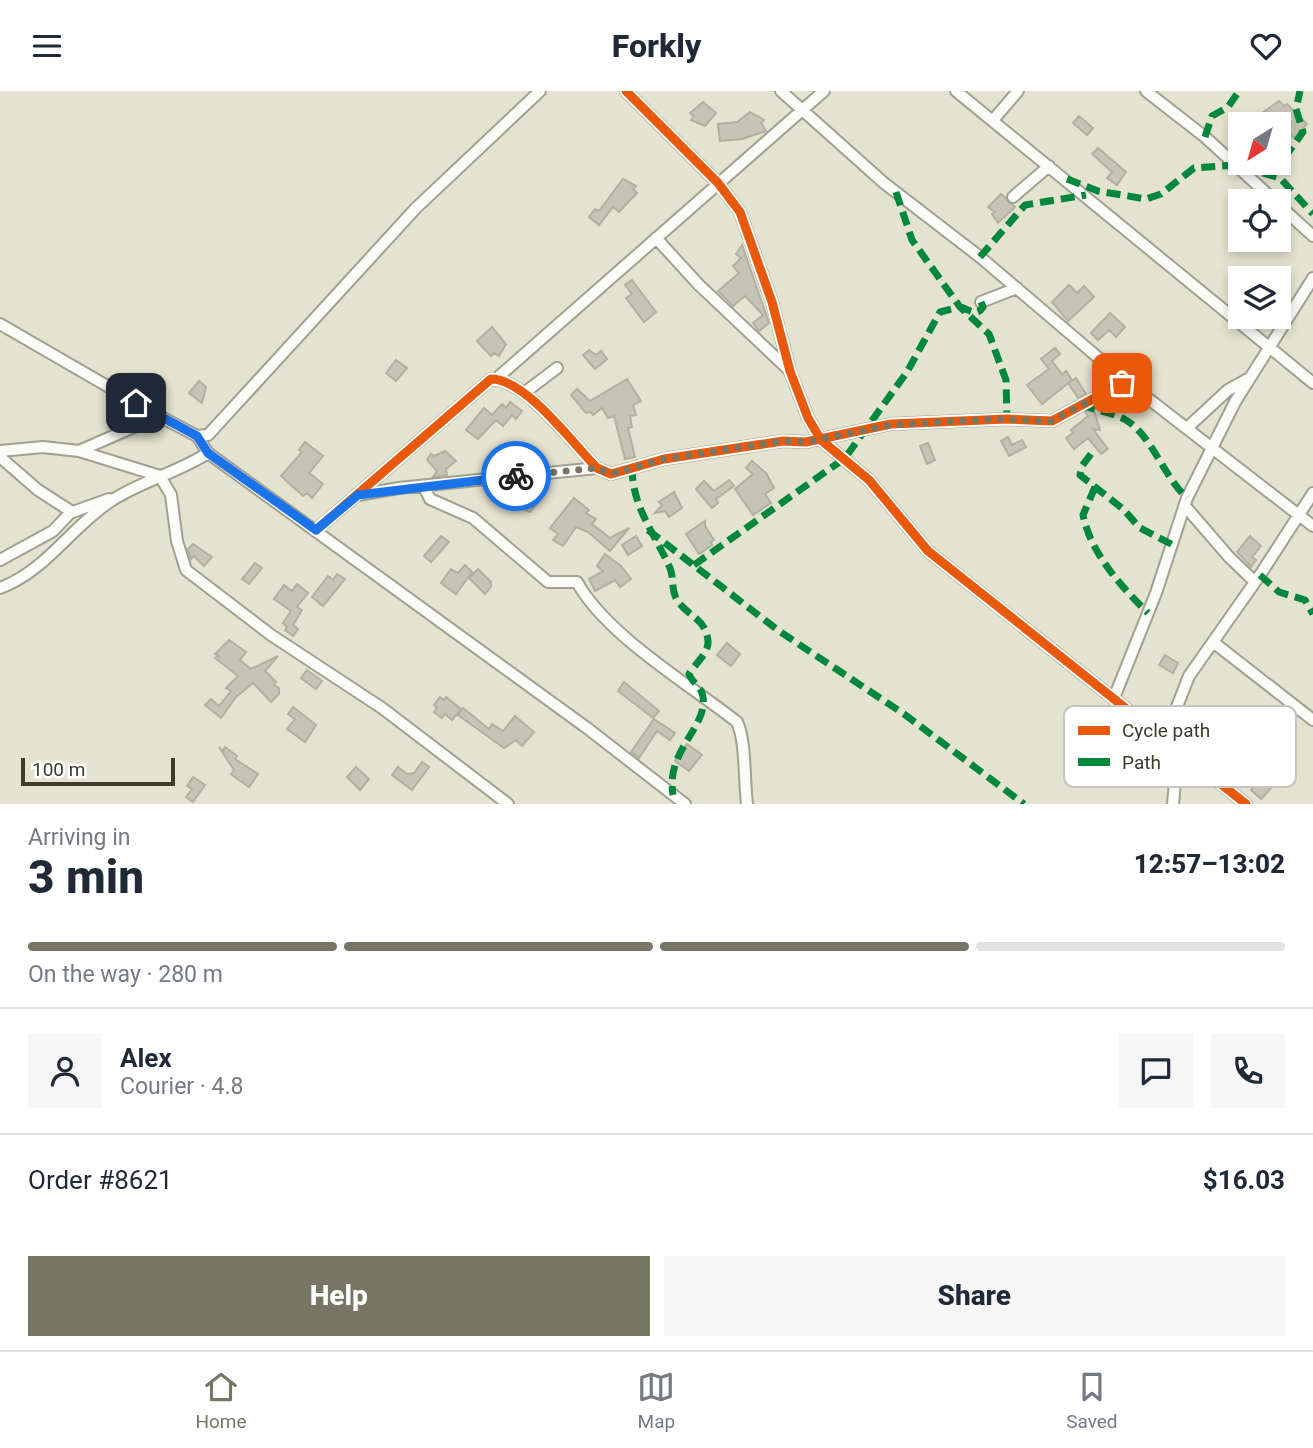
<!DOCTYPE html>
<html lang="en">
<head>
<meta charset="utf-8">
<style>
  :root { --surface:#fff; --page:#f6f6f7; --text:#1f2937; --muted:#747a83; --line:#e0e1e3; --accent:#777665 }
  body { margin:0; font-family:Roboto,sans-serif; background:var(--page); color:var(--text); height:100vh; display:flex; flex-direction:column; font-size:26px; white-space:nowrap }
  * { box-sizing:border-box; margin:0 }
  p { font-size:23px; color:var(--muted) }
  .icon { flex:none; width:38px; height:38px; fill:none; stroke:currentColor; stroke-width:2; stroke-linecap:round; stroke-linejoin:round }
  .map { position:relative; height:713px; overflow:hidden }
  .details { display:flex; flex-direction:column; background:var(--surface); flex:1 }
  .details>* { flex:none }
  .needle { width:46px; rotate:217deg }
  .fabs { position:absolute; left:1228px; top:21px; display:grid; gap:14px }
  .fabs a { display:grid; place-items:center; width:63px; height:63px; border-radius:0px; background:var(--surface); box-shadow:0 4px 10px #0003; font-size:35px }
  .scale { position:absolute; left:21px; bottom:18px; width:154px; box-sizing:border-box; padding-left:7px; border:4px solid #3c3b2c; border-top:0; font-size:19px; line-height:24px; white-space:nowrap; color:#3c3b2c; -webkit-text-stroke:5px #fff; paint-order:stroke }
  .pin { position:absolute; display:grid; place-items:center; width:60px; height:60px; color:#fff; margin:-30px; border-radius:14px; box-shadow:0 4px 10px #0006 }
  .courier { position:absolute; display:grid; place-items:center; width:70px; height:70px; margin:-35px; border:5px solid #1a73e8; border-radius:50%; background:#fff; color:#222; box-shadow:0 2px 9px #0007 }
  .headline em { font-style:normal; font-weight:800 }
  .headline div { display:flex; flex-direction:column-reverse }
  .headline { display:flex; align-items:center; justify-content:space-between; height:119px; padding:0 28px }
  h1 { font-size:46px; font-weight:800; line-height:52px }
  .bar { display:grid; grid-template-columns:repeat(4,1fr); gap:10px 7px; align-content:center; height:84px; padding:0 28px }
  .bar i { height:9px; border-radius:5px; background:var(--line) }
  .bar .active { background:var(--accent) }
  .bar p { grid-column:span 4 }
  .line { display:flex; align-items:center; gap:18px; padding:0 28px; border-top:2px solid var(--line) }
  .line div { flex:1 }
  .round { display:grid; place-items:center; flex:none; width:74px; height:74px; border-radius:0px; background:var(--page) }
  .cta { display:flex; gap:14px; margin-top:auto; padding:14px 28px }
  .cta a { flex:1; height:80px; border-radius:0px; background:var(--accent); color:#fff; font-size:28px; font-weight:800; line-height:80px; text-align:center }
  .cta a+a { background:var(--page); color:var(--text) }
  header { display:flex; justify-content:space-between; align-items:center; height:91px; padding:0 28px; background:var(--surface); font-size:32px; font-weight:800 }
  .menu { display:flex; justify-content:space-around; align-items:center; height:98px; border-top:2px solid var(--line); background:var(--surface); font-size:19px; color:var(--muted) }
  .menu a { display:grid; justify-items:center; gap:4px }
  .menu .active { color:var(--accent) }
  .map>svg:first-child { display:block }
</style>
</head>
<body>
<header><svg class="icon" aria-label="menu" viewBox="0 0 24 24"><path d="M4 6h16M4 12h16M4 18h16"/></svg>Forkly<svg class="icon" aria-label="heart" viewBox="0 0 24 24"><path d="M12 20l-8-8c-3-5 5-10 8-4 3-6 11-1 8 4z"/></svg></header>
<div class="map">
<svg width="1313" height="713" viewBox="0 0 1313 713">
  <rect width="100%" height="100%" fill="#e4e3cf"/>
  <path fill="#c6c5b5" stroke="#b1b0a1" stroke-width="2" d="M1279 10 1284 15 1287 13 1307 33 1294 47 1288 41 1279 51V33H1266L1258 25Z
    M703 11 716 22 705 35 691 29 694 25 690 22Z
    M750 21 764 29 761 32 766 40 742 48 720 50 718 33 737 31Z
    M1079 25 1093 37 1087 44 1073 32Z
    M1098 57 1126 81 1117 94 1107 87 1112 81 1092 63Z
    M623 88 636 95 633 98 637 102 619 121 613 116 599 134 589 126 595 118 599 120Z
    M1001 103 1015 116 998 132 992 123 995 121 988 116Z
    M742 154 769 232 759 240 753 232 763 224 745 205 733 215 718 200 739 182 733 175 741 167 736 163Z
    M632 189 656 221 644 231 626 207 632 203 625 194Z
    M1069 194 1077 202 1084 195 1094 206 1068 230 1052 211Z
    M1110 222 1125 236 1116 246 1109 239 1098 249 1091 242Z
    M492 236 506 253 499 265 494 262 491 265 477 250Z
    M1055 257 1060 263 1052 270 1062 283 1066 280 1072 289 1042 313 1027 294 1049 278 1041 268Z
    M589 259 596 264 601 260 607 268 595 278 583 264Z
    M396 269 407 277 396 290 386 282Z
    M1076 287 1086 303 1078 307 1068 292Z
    M627 288 641 310 633 314 636 324 630 325 632 336 628 337 635 366 625 368 614 325 608 327 602 317 593 324 590 321 586 322 571 304 577 298 590 310Z
    M199 290 206 296 202 312 189 302Z
    M1105 310 1094 319 1100 339 1093 338 1108 358 1101 363 1088 347 1074 358 1066 347 1073 342 1071 339 1088 325 1085 321Z
    M510 311 522 320 516 328 512 324 503 335 496 329 478 348 466 339 484 317 492 324 502 313 506 317Z
    M1008 346 1012 354 1022 349 1026 356 1009 365 1001 350Z
    M305 351 323 365 309 382 323 393 312 407 307 402 303 405 281 385 302 361 299 359Z
    M928 352 935 369 927 373 920 355Z
    M445 360 456 370 446 378 447 384 433 386 437 380 427 369 431 363 434 365Z
    M752 370 766 382 774 397 765 403 771 412 753 424 735 398 753 383 746 377Z
    M729 389 734 395 716 408 718 412 712 417 696 398 704 390 714 400Z
    M516 393 540 409 530 421 518 416 521 407 511 399Z
    M674 401 682 417 669 426 665 420 655 422 662 414 659 411Z
    M574 407 589 419 586 422 596 428 592 433 610 447 629 437 610 460 588 441 576 436 563 455 553 449 558 443 550 437Z
    M705 430V435L714 449 711 451 712 454 699 463 686 443Z
    M441 445 449 451 431 471 424 465Z
    M636 445 642 455 628 464 622 454Z
    M1250 445 1261 455 1252 466 1256 469 1251 476 1237 461Z
    M193 453 212 466 204 475 194 465 191 468 188 458Z
    M605 463 621 475 631 488 620 496 615 489 595 500 589 488 603 480 597 475Z
    M255 472 262 477 249 493 242 488Z
    M465 474 472 481 456 503 441 492 451 478 458 482Z
    M478 478 491 491V496L485 503 469 487Z
    M337 483 345 488 323 515 312 506 328 485 333 489Z
    M297 493 308 502 297 516 302 519 293 534 298 538 293 545 285 539 287 536 283 532 291 520 274 508 284 494 292 500Z
    M229 549 246 561 240 569 251 578 278 565 265 580 276 591 274 594 279 597V603L271 611 253 592 236 606 221 627 205 614 211 608 219 615 231 600 226 597 238 585 215 567 219 565 215 563Z
    M727 552 740 563 731 575 717 564Z
    M1165 564 1178 572 1173 582 1159 574Z
    M307 579 322 590 316 598 301 587Z
    M624 591 659 620 653 627 618 600Z
    M440 606 444 609 446 606 461 618 452 629 445 623 442 627 434 621 437 617 434 614Z
    M293 616 316 634 305 651 287 638 295 628 288 623Z
    M463 617 489 638 492 633 503 640 515 625 534 641 522 655 516 649 504 657 458 624Z
    M654 628 675 642 670 649 657 640 639 667 631 661Z
    M687 653 702 664 689 680 675 670Z
    M219 656 223 660 225 656 237 665 235 668 258 683 249 696 231 683 234 679Z
    M422 671 429 676 412 699 392 684 398 676 407 683 414 682Z
    M356 676 369 688 360 699 347 686Z
    M1263 685 1276 692 1261 708 1251 699Z
    M193 686 205 694 193 711 186 706 192 698 187 695Z"/>
  <g fill="none" stroke-linecap="round" stroke-linejoin="round">
    <defs>
      <path id="minor" d="M626 0 718 92 740 121 772 211 790 280 808 327 821 349 869 389 928 460 1246 713
        M781 0 884 92 980 166 1128 292 1313 435
        M956 0 1313 292
        M1146 0 1205 46 1275 110
        M993 29 1018 0
        M1013 106 1049 75
        M1279 114 1313 145
        M656 147 699 194 790 280
        M981 211 1017 197
        M0 233 159 325 197 345 208 344 416 117 540 0
        M496 288 824 0
        M524 302 557 277
        M1188 336 1228 299 1248 288
        M197 345 208 362 587 637 685 713
        M0 360 43 356 79 360 159 325
        M79 360 160 385 171 404 177 450 186 479 271 544 382 617 508 713
        M0 366 38 399 72 421
        M424 396 430 408 473 427 548 491H577C606 544 689 593 737 631 746 649 744 690 747 713
        M358 404 399 397 597 377
        M1185 415 1229 466 1255 491
        M316 439 491 288C526 288 573 353 597 377L611 383 664 368 783 350 806 351 891 333 1007 328 1052 330 1115 296 1128 292
        M0 469 53 440 70 422 109 408
        M0 497C46 480 71 436 111 410 141 390 177 382 208 362
        M1213 551 1313 629
        M1114 607 1156 502 1187 407 1235 311 1313 187
        M1164 649 1189 585 1260 484 1313 402
        M1173 713 1178 659"/>
    </defs>
    <use href="#minor" stroke="#a1a091" stroke-width="14"/>
    <use href="#minor" stroke="#fbfbf8" stroke-width="10"/>
    <path stroke="#00873e" stroke-width="7" stroke-dasharray="14 7" stroke-linecap="butt" d="M1205 46 1212 25 1228 16 1239 0
      M1272 84 1303 41 1296 18 1300 0
      M1067 88 1098 100 1146 108 1161 103 1194 77 1235 74 1280 87 1313 123
      M896 101 912 149 960 216 989 243 1006 289 1007 328
      M980 166 1025 114 1086 104
      M1081 314C1095 319 1111 321 1124 328 1151 342 1163 385 1187 407
      M1091 363 1082 375 1080 384 1123 418 1140 437 1173 454
      M632 376C632 416 655 443 670 477 674 487 671 499 677 509 688 526 706 527 708 550 709 562 694 574 689 583 692 592 702 596 703 606 708 636 665 660 673 704
      M1095 396 1083 424C1091 463 1121 495 1148 522
      M648 439 779 540 904 623 1024 713
      M694 474 845 367 907 281 940 221 960 216C969 218 976 227 983 216L981 211
      M1260 484 1279 501 1305 509 1313 523"/>
    <defs>
      <path id="cycleway" d="M626 0 718 92 740 121 772 211 790 280 808 327 821 349 869 389 928 460 1246 713
        M316 439 491 288C526 288 573 353 597 377L611 383 664 368 783 350 806 351 891 333 1007 328 1052 330 1115 296 1128 292"/>
    </defs>
    <use href="#cycleway" stroke="#fff" stroke-width="13"/>
    <use href="#cycleway" stroke="#e8590c" stroke-width="9"/>
  </g>
  <g fill="none" stroke-linecap="round" stroke-linejoin="round">
    <path stroke="#777665" stroke-width="7" stroke-dasharray="0 12.6" d="M516 385 597 377 611 383 664 368 783 350 806 351 891 334 995 328 1052 330 1122 292"/>
    <path stroke="#1a73e8" stroke-width="9" d="M136 312 197 345 208 362 316 439 358 404 516 385"/>
  </g>
  <rect x="1064" y="615" width="232" height="81" rx="10" fill="#fff" stroke="#c4c4c0" stroke-width="2"/>
  <rect x="1078" y="635" width="32" height="9" fill="#e8590c"/>
  <rect x="1078" y="667" width="32" height="8" fill="#00873e"/>
  <g font-size="19" fill="#3c3b2c">
    <text x="1122" y="646">Cycle path</text>
    <text x="1122" y="678">Path</text>
  </g>
</svg>
<div class="fabs">
<a><svg class="needle" viewBox="-14 -14 28 28"><path d="M0-13l5 13h-10z" fill="#e53935"/><path d="M0 13l5-13h-10z" fill="#747a83"/></svg></a>
<a><svg class="icon" aria-label="locate" viewBox="0 0 24 24"><circle cx="12" cy="12" r="6"/><path d="M12 2v4M12 18v4M2 12h4M18 12h4"/></svg></a>
<a><svg class="icon" aria-label="layers" viewBox="0 0 24 24"><path d="M12 4l9 5-9 5-9-5zM3 14l9 5 9-5"/></svg></a>
</div>
<div class="scale">100 m</div>
<div class="pin" style="left:1122px;top:292px;background:#ea580c"><svg class="icon" aria-label="bag" viewBox="0 0 24 24"><path d="M5 8h14l-1 12H6zM9 8a3 3 0 0 1 6 0"/></svg></div>
<div class="pin" style="left:136px;top:312px;background:#1f2937"><svg class="icon" aria-label="home" viewBox="0 0 24 24"><path d="M3 11l9-7 9 7M6 9v11h12V9"/></svg></div>
<div class="courier" style="left:516px;top:385px"><svg class="icon" aria-label="bike" viewBox="0 0 24 24"><circle cx="6" cy="16" r="4"/><circle cx="18" cy="16" r="4"/><path d="M6 16l4-8h5l3 8M10 8l3 8H6M13 5h3"/></svg></div>
</div>
<section class="details">
<div class="headline"><div><h1>3 min</h1><p>Arriving in</p></div><em>12:57–13:02</em></div>
<div class="bar"><i class="active"></i><i class="active"></i><i class="active"></i><i></i><p>On the way · 280 m</p></div>
<div class="line" style="height:126px"><a class="round"><svg class="icon" aria-label="person" viewBox="0 0 24 24"><circle cx="12" cy="8" r="4"/><path d="M4 21q1-7 8-7t8 7"/></svg></a><div><b>Alex</b><p>Courier · 4.8</p></div><a class="round"><svg class="icon" aria-label="chat" viewBox="0 0 24 24"><path d="M4 5h16v11H9l-5 4z"/></svg></a><a class="round"><svg class="icon" aria-label="phone" viewBox="0 0 24 24"><path d="M5 4h4l2 5-3 2q2 4 5 5l2-3 5 2v4C11 20 4 13 5 4z"/></svg></a></div>
<div class="line" style="height:91px"><div>Order #8621</div><b>$16.03</b></div>
<div class="cta"><a>Help</a><a>Share</a></div>
</section>
<nav class="menu">
<a class="active"><svg class="icon" aria-label="home" viewBox="0 0 24 24"><path d="M3 11l9-7 9 7M6 9v11h12V9"/></svg>Home</a>
<a><svg class="icon" aria-label="map" viewBox="0 0 24 24"><path d="M3 6l6-2 6 2 6-2v14l-6 2-6-2-6 2zM9 4v14M15 6v14"/></svg>Map</a>
<a><svg class="icon" aria-label="saved" viewBox="0 0 24 24"><path d="M7 4h10v16l-5-4-5 4z"/></svg>Saved</a>
</nav>
</body>
</html>
